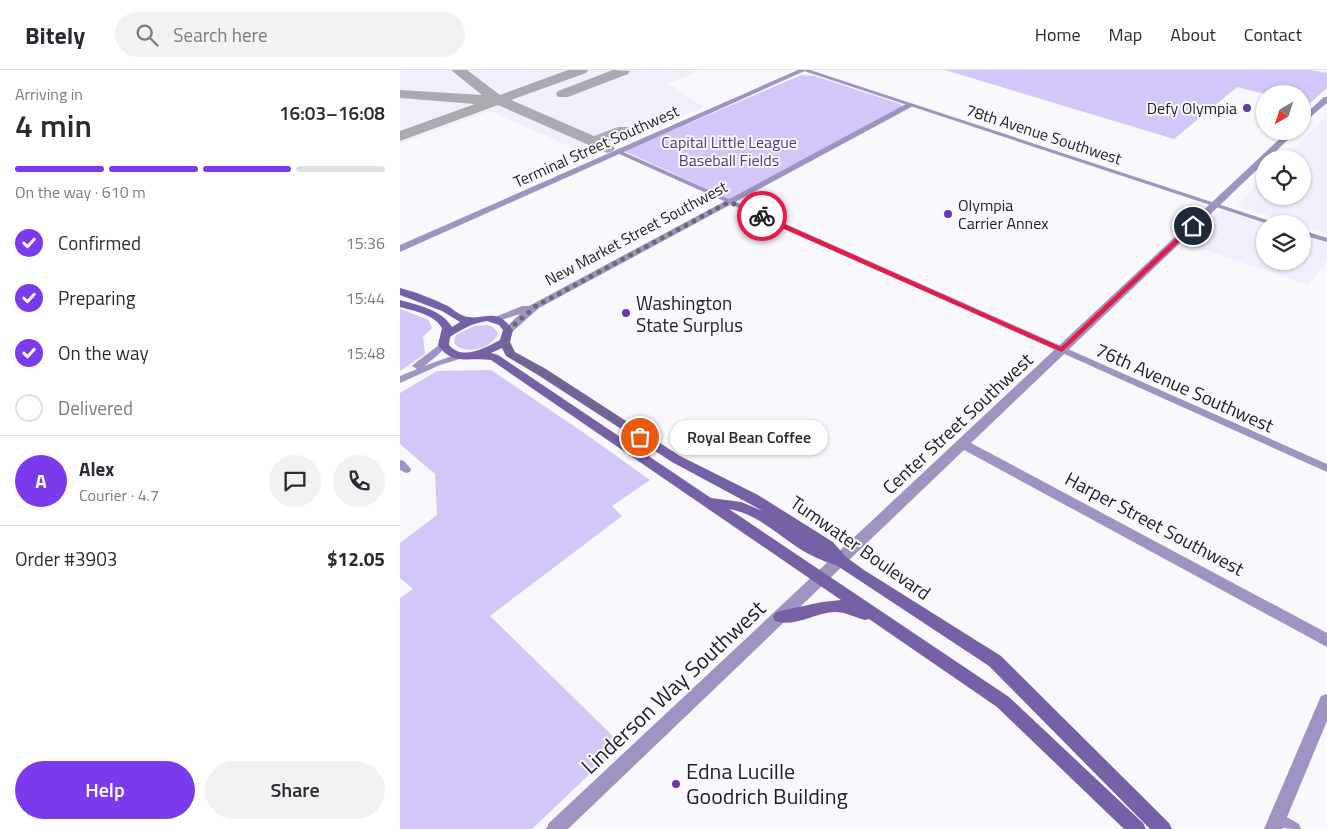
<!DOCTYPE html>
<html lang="en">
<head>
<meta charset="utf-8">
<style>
  :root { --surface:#fff; --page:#f2f2f3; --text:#2b2b33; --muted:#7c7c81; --line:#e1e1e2; --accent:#7c3aed }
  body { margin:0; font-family:"Titillium Web",sans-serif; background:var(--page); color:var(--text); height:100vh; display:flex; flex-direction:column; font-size:19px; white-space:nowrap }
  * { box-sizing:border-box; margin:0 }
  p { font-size:16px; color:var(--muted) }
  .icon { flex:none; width:28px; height:28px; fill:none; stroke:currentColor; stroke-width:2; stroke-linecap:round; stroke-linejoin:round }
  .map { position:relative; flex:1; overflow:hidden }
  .side { display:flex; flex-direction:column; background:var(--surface); width:400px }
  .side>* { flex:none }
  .needle { width:32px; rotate:219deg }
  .tools { position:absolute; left:856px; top:15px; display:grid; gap:10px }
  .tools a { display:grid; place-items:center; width:55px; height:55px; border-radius:50%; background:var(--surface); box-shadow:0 1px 4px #0004; font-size:25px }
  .pin { position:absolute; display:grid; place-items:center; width:42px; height:42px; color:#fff; margin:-21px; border:2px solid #fff; border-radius:50%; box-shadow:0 1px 5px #0007 }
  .courier { position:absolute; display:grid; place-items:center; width:50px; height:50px; margin:-25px; border:4px solid #e11d48; border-radius:50%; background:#fff; color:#222; box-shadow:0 1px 6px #0007 }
  .bubble { position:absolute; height:35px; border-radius:18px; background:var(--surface); box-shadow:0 1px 4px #0004; font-size:16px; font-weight:600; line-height:35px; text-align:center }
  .head em { font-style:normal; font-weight:600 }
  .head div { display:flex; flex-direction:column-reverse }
  .head { display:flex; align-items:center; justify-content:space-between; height:85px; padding:0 15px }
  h1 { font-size:32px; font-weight:600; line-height:38px }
  .bar { display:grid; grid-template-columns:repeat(4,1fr); gap:8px 5px; align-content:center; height:60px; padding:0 15px }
  .bar i { height:6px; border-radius:4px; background:var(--line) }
  .bar .selected { background:var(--accent) }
  .bar p { grid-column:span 4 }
  .line { display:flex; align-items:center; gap:12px; padding:0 15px; border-top:1px solid var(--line) }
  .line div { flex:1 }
  .round { display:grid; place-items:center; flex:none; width:52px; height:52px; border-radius:26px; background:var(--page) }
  ol { padding:0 15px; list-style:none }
  li { display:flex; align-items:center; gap:15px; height:55px }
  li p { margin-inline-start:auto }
  li .icon { padding:5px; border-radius:50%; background:var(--accent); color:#fff; stroke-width:4 }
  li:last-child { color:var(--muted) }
  li i { width:28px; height:28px; border:2px solid var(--line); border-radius:50% }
  .button { display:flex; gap:10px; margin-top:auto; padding:10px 15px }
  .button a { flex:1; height:58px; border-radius:30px; background:var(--accent); color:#fff; font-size:20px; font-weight:600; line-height:58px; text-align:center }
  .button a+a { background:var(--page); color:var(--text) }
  header { display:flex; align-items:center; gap:30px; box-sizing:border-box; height:70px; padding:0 25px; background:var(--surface); border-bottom:1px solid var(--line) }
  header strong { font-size:24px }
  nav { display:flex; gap:28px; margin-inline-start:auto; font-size:18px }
  .search { width:350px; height:45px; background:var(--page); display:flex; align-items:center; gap:12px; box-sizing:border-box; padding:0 18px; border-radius:28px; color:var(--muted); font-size:19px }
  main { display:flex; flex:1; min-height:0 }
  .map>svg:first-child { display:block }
</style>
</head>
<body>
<header>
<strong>Bitely</strong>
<div class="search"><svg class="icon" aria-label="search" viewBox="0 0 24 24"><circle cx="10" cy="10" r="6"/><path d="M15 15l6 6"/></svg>Search here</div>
<nav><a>Home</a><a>Map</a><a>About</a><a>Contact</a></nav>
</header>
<main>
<section class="side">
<div class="head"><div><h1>4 min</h1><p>Arriving in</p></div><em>16:03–16:08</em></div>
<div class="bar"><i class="selected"></i><i class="selected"></i><i class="selected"></i><i></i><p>On the way · 610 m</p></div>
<ol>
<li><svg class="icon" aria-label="check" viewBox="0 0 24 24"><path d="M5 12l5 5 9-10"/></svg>Confirmed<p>15:36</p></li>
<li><svg class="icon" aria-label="check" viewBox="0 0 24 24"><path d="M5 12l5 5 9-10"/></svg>Preparing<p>15:44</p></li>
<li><svg class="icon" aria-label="check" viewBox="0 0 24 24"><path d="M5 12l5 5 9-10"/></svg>On the way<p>15:48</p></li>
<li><i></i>Delivered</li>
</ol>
<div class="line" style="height:90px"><b class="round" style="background:var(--accent);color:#fff">A</b><div><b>Alex</b><p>Courier · 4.7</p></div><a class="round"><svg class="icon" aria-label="chat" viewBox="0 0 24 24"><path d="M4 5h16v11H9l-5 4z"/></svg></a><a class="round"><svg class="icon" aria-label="phone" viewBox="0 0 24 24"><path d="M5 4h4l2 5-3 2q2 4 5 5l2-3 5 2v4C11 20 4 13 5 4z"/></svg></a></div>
<div class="line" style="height:65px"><div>Order #3903</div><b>$12.05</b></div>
<div class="button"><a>Help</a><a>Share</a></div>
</section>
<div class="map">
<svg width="927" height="759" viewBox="0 0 927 759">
  <rect width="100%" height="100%" fill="#f9f8fc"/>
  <path fill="#f2effc" d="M0 0H301L268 14 304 37 191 86 92 42H86L0 74Z
    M927 46V164L903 157 902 154H893L837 136 865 107V126H902V89H883Z
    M822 140 865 154V191H902L903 166 927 173V191L908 215 788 174Z"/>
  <path fill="#d3c6f8" d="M545 0H912L927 3V18L908 35 903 34 902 24H865L837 17 774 69Z
    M401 5 415 6 500 34 503 37 329 129 224 81Z
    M0 239 29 250 32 258 23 267 25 284 0 301Z
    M88 255 93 257 98 263C93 279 65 286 54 273L56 265 74 256Z
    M91 300 187 365 250 410 212 436 222 446 90 546 221 674 132 759H0V528L13 519 0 508V473L37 445 35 404 0 374V323L37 301Z"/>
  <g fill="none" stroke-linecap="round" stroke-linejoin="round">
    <path fill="#acaab0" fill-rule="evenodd" d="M51 0H67L100 25 168 0H188L186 3 111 30 194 66 218 57H228L231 60 228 63 207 72 215 78 213 81 207 83 98 35 0 71V61L75 34 0 28V20L82 25Z
      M213 0 230 1 228 4 168 27H158L156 24 158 21Z"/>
    <path fill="#9f93c2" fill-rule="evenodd" d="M401 0H410L879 154H868Z
      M217 81H221L927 394V402L217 83Z
      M902 160 927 168V172L902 165Z
      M43 272 47 275C40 284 33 289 24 296L60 283 64 286 63 288 40 295 0 313V306L17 299 12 296 14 294Z
      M0 390 4 391 11 399 10 402 6 403 0 400Z
      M876 741 899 754 901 759C889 759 874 759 869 748L871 743Z"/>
    <path fill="#9f93c2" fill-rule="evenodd" d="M398 0H407L0 182V175Z
      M924 27H927V33L902 54V47Z
      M508 33 515 35 139 238 112 262H104L103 260 120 244 95 252 90 249 122 236H129Z
      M888 61H897L868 89H865V92L571 373 927 563V577L564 380 168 759H146L149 753Z
      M927 624V651L882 759H864L921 626Z"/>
    <path fill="#7661a6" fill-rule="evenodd" d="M0 218C16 222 33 229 48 236 53 239 58 244 64 246 85 252 95 235 113 260L110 272 115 282 146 299 280 386 358 425 433 472 446 487 464 500 601 586 769 753 772 759H750L589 596 436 495C422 491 409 485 397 477 376 463 355 443 329 439L609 627 743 753 746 759H724L597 637 469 549 465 550C454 547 446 542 434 542 415 543 393 558 375 551L373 547 375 543 380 541 422 532 441 530 91 290C69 287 52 296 38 275L42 258C34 244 14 241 0 237V230C18 235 42 240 52 257L60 252 42 241 0 225ZM87 251 99 255 103 260 100 270C85 278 62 291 49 275L50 267C62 259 73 253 87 251ZM102 278 106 286 138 305 272 392 363 441 341 432 311 428 98 285 91 283Z"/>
  </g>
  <path fill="#e11d48" d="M359 145H364L661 277 791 154 796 156 662 282 359 148Z"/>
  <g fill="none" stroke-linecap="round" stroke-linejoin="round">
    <path stroke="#6b6a70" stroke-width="5" stroke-dasharray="0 9" d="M240 367 142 302 110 284 105 272 108 260 136 236 329 132 362 146"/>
  </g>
  <g fill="#6637af" stroke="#f9f8fc" stroke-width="2">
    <circle cx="847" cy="38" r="5"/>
    <circle cx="548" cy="144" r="5"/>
    <circle cx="226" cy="243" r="5"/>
    <circle cx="276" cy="714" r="5"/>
  </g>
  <g text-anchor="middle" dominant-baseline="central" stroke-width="4" stroke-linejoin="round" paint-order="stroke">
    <g font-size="16" fill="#1f1d25" stroke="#f9f8fc" text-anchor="end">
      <text x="837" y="38">Defy Olympia</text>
      <text x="558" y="135" text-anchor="start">Olympia<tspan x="558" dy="18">Carrier Annex</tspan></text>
    </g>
    <g font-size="16" fill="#1f1d25" stroke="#f9f8fc">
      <text transform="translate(644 64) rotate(18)">78th Avenue Southwest</text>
      <text transform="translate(196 76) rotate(-24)">Terminal Street Southwest</text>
      <text transform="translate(236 163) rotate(-28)">New Market Street Southwest</text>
    </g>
    <g font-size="16" fill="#533886" stroke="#f9f8fc">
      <text x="329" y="72">Capital Little League<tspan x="329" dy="18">Baseball Fields</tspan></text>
    </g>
    <g font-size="19" fill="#1f1d25" stroke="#f9f8fc" text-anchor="start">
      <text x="236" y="232">Washington<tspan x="236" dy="22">State Surplus</tspan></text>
    </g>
    <g font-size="19" fill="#1f1d25" stroke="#f9f8fc">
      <text transform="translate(785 317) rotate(24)">76th Avenue Southwest</text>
      <text transform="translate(557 353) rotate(-43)">Center Street Southwest</text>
      <text transform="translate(755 453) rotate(28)">Harper Street Southwest</text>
      <text transform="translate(461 477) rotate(35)">Tumwater Boulevard</text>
    </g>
    <g font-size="22" fill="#1f1d25" stroke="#f9f8fc">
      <text transform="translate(273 617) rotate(-43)">Linderson Way Southwest</text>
    </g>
    <g font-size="22" fill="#1f1d25" stroke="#f9f8fc" text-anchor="start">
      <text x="286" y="701">Edna Lucille<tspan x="286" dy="25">Goodrich Building</tspan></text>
    </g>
  </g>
</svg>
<div class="tools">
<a><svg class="needle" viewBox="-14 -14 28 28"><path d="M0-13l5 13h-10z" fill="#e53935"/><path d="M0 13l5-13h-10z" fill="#7c7c81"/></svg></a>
<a><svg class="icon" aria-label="locate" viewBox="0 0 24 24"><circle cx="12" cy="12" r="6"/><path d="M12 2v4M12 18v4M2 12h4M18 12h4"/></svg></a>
<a><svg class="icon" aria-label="layers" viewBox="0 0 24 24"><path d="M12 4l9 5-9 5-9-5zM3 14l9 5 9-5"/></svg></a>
</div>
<div class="pin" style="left:240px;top:367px;background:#ea580c"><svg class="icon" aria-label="bag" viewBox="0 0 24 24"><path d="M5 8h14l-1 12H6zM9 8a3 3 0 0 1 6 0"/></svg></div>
<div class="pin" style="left:793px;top:156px;background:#1f2937"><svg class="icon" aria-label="home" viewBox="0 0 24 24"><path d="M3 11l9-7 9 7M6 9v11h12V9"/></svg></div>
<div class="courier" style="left:362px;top:146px"><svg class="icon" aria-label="bike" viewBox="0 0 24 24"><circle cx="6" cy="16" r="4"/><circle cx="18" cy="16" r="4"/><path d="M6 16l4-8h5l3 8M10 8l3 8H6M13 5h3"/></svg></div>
<div class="bubble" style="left:270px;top:350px;width:158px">Royal Bean Coffee</div>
</div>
</main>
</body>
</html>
